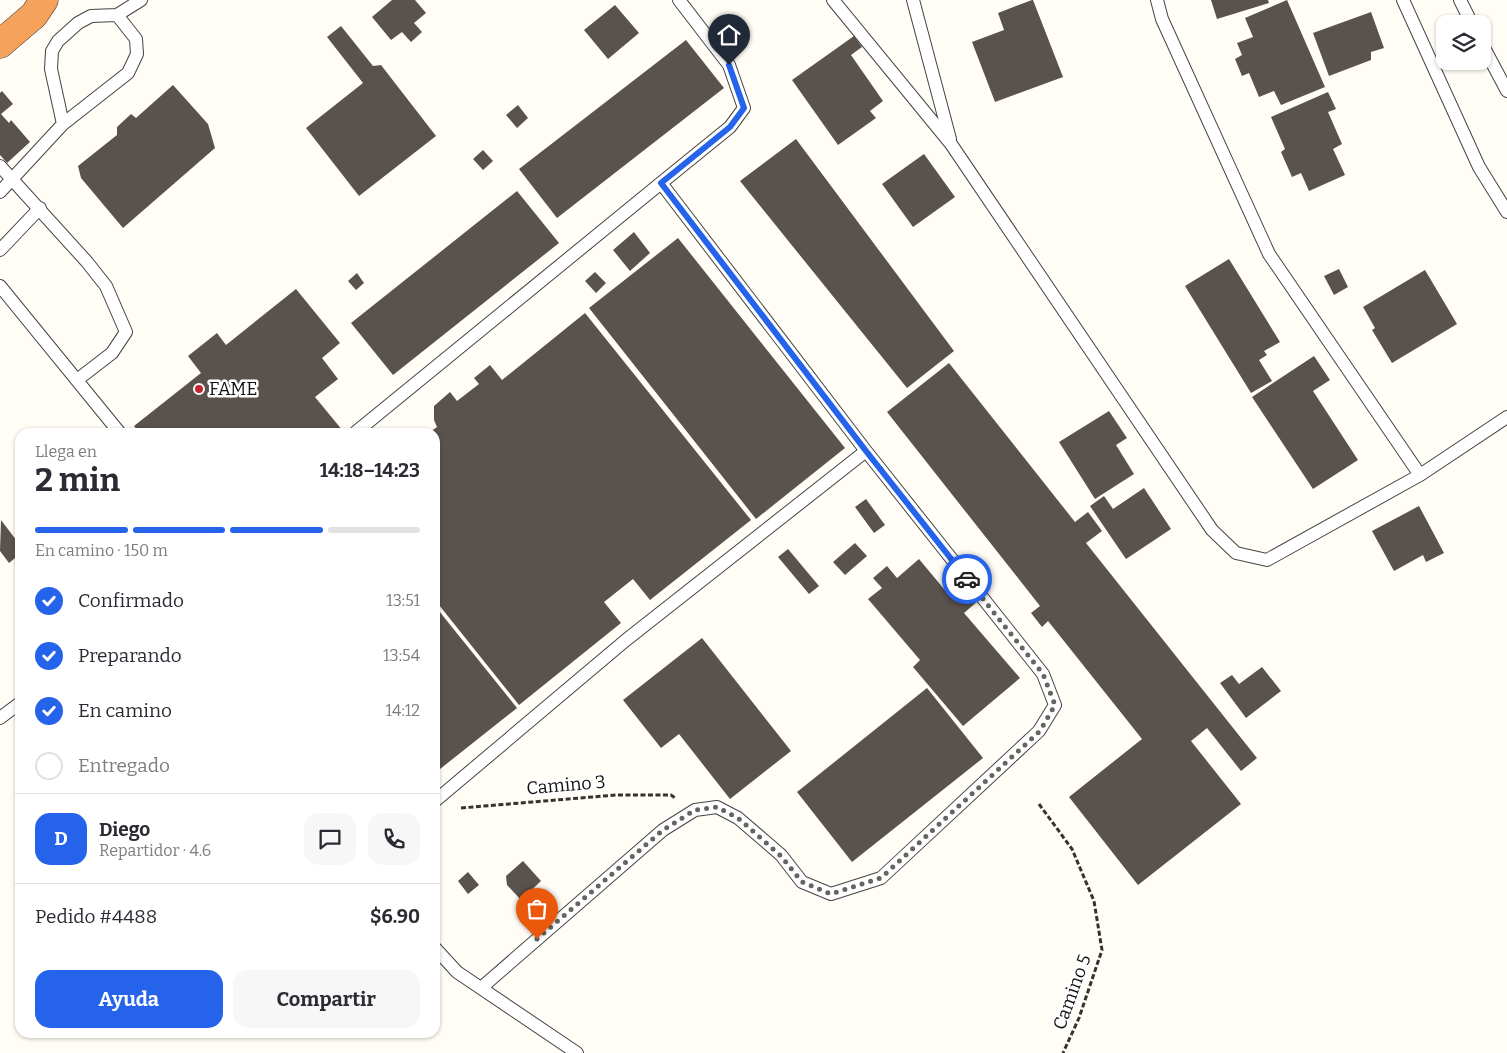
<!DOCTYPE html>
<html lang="es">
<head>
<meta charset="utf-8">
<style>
  :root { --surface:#fff; --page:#f7f7f7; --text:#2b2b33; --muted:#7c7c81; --line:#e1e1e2; --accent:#2563eb }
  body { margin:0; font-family:Bitter,serif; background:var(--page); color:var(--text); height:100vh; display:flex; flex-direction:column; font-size:19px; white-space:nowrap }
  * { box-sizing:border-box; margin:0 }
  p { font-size:16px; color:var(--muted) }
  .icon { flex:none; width:28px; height:28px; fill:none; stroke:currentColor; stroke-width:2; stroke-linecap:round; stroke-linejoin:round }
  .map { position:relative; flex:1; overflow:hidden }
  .side { position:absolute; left:15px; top:428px; width:425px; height:610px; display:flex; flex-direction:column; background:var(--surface); border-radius:15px; box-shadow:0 1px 4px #0004 }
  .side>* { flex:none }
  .buttons { position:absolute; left:1436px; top:15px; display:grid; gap:10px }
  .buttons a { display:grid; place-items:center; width:55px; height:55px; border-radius:10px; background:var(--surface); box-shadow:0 1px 4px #0004; font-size:25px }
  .pin { position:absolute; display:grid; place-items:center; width:42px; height:42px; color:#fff; margin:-51px -21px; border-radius:50% 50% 50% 0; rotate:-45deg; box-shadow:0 0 5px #0007 }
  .pin .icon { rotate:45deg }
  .courier { position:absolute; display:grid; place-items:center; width:50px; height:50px; margin:-25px; border:4px solid #2563eb; border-radius:50%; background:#fff; color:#222; box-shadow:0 1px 6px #0007 }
  .overview em { font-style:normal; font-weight:700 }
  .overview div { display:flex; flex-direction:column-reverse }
  .overview { display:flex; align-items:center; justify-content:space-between; height:85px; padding:0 20px }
  h1 { font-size:32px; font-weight:700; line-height:38px }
  .bar { display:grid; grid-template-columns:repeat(4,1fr); gap:8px 5px; align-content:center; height:60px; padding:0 20px }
  .bar i { height:6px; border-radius:4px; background:var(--line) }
  .bar .on { background:var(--accent) }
  .bar p { grid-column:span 4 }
  .line { display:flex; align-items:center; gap:12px; padding:0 20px; border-top:1px solid var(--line) }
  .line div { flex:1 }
  .round { display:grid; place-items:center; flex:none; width:52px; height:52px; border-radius:15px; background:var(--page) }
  ol { padding:0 20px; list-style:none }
  li { display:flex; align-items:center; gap:15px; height:55px }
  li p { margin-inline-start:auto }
  li .icon { padding:5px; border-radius:50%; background:var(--accent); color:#fff; stroke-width:4 }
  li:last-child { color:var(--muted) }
  li i { width:28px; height:28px; border:2px solid var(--line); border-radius:50% }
  .button { display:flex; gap:10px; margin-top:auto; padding:10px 20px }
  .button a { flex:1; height:58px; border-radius:15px; background:var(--accent); color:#fff; font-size:20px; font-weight:700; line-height:58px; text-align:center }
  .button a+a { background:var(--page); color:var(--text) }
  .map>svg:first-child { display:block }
</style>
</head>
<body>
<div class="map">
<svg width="1507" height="1053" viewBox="0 0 1507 1053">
  <rect width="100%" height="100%" fill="#fffdf5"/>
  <path fill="#5a524d" d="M392 0H415L426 13 414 23 422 32 411 42 402 32 391 40 372 17Z
    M1032 0H1033L1063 77 995 102 972 42 1004 30 998 13Z
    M1211 0H1268L1269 3 1217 19Z
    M1287 0 1325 87 1281 105 1274 91 1259 97 1249 73 1242 76 1235 59 1242 55 1237 43 1253 37 1245 18Z
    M615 5 639 33 608 59 584 30Z
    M1371 12 1384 48 1371 52V60L1329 76 1313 33Z
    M341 26 373 66 381 65 436 136 359 196 306 128 363 83 327 37Z
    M854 36 862 47 851 55 883 101 870 111 876 118 838 145 792 80Z
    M686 40 724 88 557 218 519 169Z
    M173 85 208 124 215 148 123 228 81 178 78 166 117 135V127L131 114 136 118Z
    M2 91 13 104 1 114 9 123 11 120 30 142 7 163 0 155V93Z
    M1328 92 1336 109 1328 112 1342 144 1333 149 1345 175 1309 191 1301 173 1292 177 1281 152 1285 149 1271 117Z
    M518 105 528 118 517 128 506 115Z
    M796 139 954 351 907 388 740 181Z
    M483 150 493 161 483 170 473 159Z
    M924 154 955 197 913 227 882 184Z
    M517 191 559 243 393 375 351 323Z
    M634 232 650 253 630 271 613 250Z
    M678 238 845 448 756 519 589 308Z
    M1229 259 1280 342 1264 351 1267 355 1259 360 1272 381 1251 393 1185 286Z
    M1339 269 1348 287 1334 295 1324 276Z
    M1425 270 1457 324 1392 363 1372 330 1375 328 1363 307Z
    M595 272 606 283 596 293 585 281Z
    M357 273 364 283 356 290 348 281Z
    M296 289 340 343 322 358 338 379 315 397 343 431 139 432 134 426 201 373 188 356 217 333 226 345Z
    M585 313 751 520 650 600 633 579 604 602 621 623 519 705 435 600V432H430L437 427 434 420V406L450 392 457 401 479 384 474 378 490 365 502 380Z
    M1314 356 1330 380 1313 391 1358 460 1313 489 1252 397Z
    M949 363 1075 522 1088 512 1102 531 1086 543 1257 758 1241 771 1207 728 1191 741 1241 804 1138 885 1069 797 1142 739 1048 621 1042 627 1031 613 1040 606 887 412Z
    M1109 411 1127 438 1116 445 1134 474 1095 499 1059 442Z
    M1144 488 1171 529 1126 559 1090 506 1104 496 1113 509Z
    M866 499 885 525 874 533 855 507Z
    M1419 506 1444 553 1426 562 1423 555 1394 571 1372 531Z
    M1 520 20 545V554L9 563 0 551Z
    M855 543 867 556 845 575 833 562Z
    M788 549 819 586 809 594 778 557Z
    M919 559 949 595 964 583 979 600 964 613 1020 678 963 726 913 667 920 660 868 599 882 588 873 578 887 566 897 578Z
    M435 606 517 708 435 773Z
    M702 638 791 751 730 799 679 734 661 748 623 700Z
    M1262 667 1281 691 1246 718 1220 683 1232 675 1239 684Z
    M927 688 983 758 852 862 797 792Z
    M523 861 541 881 521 900 507 885 506 876Z
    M468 872 479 885 468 894 458 881Z"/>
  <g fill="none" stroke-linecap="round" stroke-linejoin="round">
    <defs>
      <path id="lane" d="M833 0 951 144 1212 530 1236 553 1267 560 1420 475 1507 417
        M913 0 950 139
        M1157 0 1162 19 1269 254 1420 475
        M1403 0 1479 167 1507 212
        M1460 0 1472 24
        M1482 44 1507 91
        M63 124 51 69 52 51 58 41 78 23 91 16 117 15 141 0
        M0 166 87 262 106 286 126 332 112 353 77 380
        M0 192 63 124 128 73 137 54 136 39 117 15
        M0 250 40 208
        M0 286 119 432
        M356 432 661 183
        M0 718 20 703
        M435 801 626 640 866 451
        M435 948 457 972 577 1053
        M481 988 663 830 695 810 717 807 738 818 766 842 781 855 802 882 831 894 881 878 1039 731 1055 705 1043 674 866 451 661 183 730 127 744 108 729 65 679 0"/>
      <path id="highway" d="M0 44 34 15 44 0"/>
    </defs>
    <use href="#lane" stroke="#444" stroke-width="14"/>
    <use href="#highway" stroke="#222" stroke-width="29"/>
    <path stroke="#333" stroke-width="3" stroke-dasharray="5 2.5" stroke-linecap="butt" d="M1039 804 1072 849 1094 901 1102 950 1079 1018 1063 1053
      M461 808 616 795H671L675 798"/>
    <use href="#lane" stroke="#fff" stroke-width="12"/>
    <use href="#highway" stroke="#f5a25d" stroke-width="28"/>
  </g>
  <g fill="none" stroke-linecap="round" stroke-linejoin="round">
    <path stroke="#646461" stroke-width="5" stroke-dasharray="0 9" d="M537 939 663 830 695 810 717 807 738 818 781 856 802 882 831 894 881 878 1040 731 1055 705 1043 674 967 579"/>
    <path stroke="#2563eb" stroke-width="6" d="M729 65 744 108 730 127 661 183 866 451 967 579"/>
  </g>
  <circle fill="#c4262e" stroke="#fff" stroke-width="2" cx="199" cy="389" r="5"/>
  <g text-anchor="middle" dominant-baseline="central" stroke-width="5" stroke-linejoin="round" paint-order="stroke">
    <g font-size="18" fill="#111" stroke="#fff" text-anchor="start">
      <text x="209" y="389">FAME</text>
    </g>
    <g font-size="18" fill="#111" stroke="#fff">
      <text transform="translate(566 785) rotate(-5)">Camino 3</text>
      <text transform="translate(1072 992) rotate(-70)">Camino 5</text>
    </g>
  </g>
</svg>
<div class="buttons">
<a><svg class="icon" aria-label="layers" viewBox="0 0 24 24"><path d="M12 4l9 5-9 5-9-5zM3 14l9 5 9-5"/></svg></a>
</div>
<div class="pin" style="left:537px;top:939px;background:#ea580c"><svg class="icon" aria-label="bag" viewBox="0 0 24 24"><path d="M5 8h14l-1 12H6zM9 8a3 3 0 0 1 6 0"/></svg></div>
<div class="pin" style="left:729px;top:65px;background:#1f2937"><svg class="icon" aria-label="home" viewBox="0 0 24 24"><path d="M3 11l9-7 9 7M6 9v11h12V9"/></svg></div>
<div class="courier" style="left:967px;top:579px"><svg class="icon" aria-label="car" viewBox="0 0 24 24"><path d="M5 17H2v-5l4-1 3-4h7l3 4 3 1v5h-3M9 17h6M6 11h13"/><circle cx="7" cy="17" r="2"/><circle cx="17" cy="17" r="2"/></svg></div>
<section class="side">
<div class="overview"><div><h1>2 min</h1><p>Llega en</p></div><em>14:18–14:23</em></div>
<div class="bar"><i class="on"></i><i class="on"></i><i class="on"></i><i></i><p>En camino · 150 m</p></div>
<ol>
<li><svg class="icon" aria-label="check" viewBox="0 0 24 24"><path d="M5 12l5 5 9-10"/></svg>Confirmado<p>13:51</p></li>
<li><svg class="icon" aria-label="check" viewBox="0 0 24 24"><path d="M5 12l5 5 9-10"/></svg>Preparando<p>13:54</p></li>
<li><svg class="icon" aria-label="check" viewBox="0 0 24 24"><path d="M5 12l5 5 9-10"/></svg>En camino<p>14:12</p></li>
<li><i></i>Entregado</li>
</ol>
<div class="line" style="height:90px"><b class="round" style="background:var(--accent);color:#fff">D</b><div><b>Diego</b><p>Repartidor · 4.6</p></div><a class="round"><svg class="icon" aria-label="chat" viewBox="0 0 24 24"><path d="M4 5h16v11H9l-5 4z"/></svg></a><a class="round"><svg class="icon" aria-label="phone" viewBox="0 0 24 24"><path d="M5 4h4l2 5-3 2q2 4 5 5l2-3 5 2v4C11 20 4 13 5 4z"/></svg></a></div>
<div class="line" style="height:65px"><div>Pedido #4488</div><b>$6.90</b></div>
<div class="button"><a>Ayuda</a><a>Compartir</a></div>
</section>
</div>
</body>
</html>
